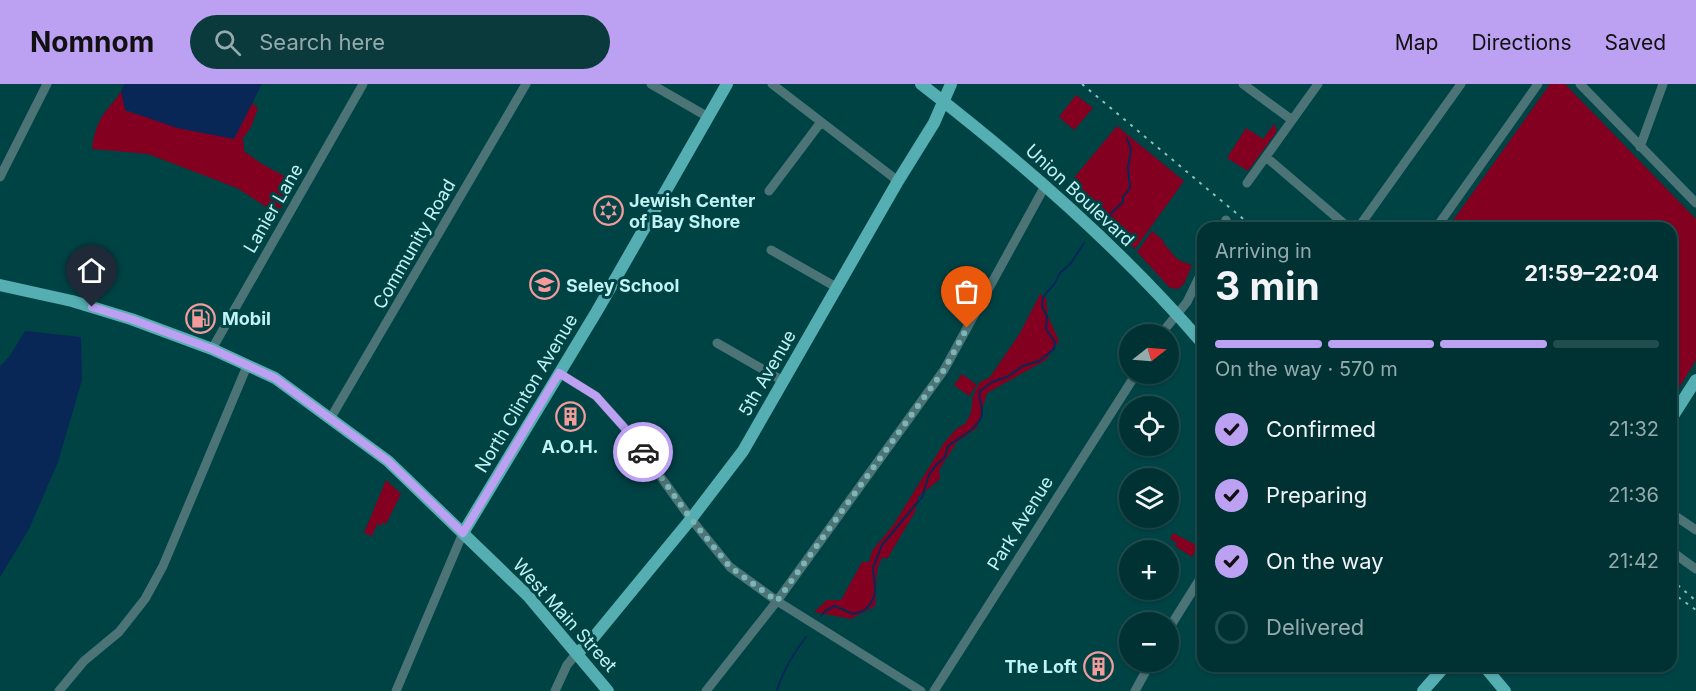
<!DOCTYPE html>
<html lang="en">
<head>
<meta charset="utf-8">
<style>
  :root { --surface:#003234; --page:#0a3a3c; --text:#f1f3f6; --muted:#95aaac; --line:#224d4f; --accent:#bca0f2 }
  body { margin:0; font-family:Inter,sans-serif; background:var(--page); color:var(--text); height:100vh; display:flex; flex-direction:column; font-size:22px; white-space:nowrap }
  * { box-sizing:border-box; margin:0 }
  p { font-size:20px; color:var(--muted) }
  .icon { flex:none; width:33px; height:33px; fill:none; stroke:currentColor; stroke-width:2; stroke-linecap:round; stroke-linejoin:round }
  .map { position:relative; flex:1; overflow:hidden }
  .panel { position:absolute; left:1197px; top:138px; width:480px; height:450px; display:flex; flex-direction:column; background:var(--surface); border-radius:18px; box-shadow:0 2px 4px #0004,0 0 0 2px var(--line) }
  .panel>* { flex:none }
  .needle { width:39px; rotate:73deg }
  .controls { position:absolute; left:1119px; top:240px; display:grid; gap:12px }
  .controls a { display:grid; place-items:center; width:60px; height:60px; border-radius:50%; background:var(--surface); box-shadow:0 2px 4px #0004,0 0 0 2px var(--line); font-size:30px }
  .pin { position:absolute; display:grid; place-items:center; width:51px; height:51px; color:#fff; margin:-62px -26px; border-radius:50% 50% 50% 0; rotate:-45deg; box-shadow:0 0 6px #0007 }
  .pin .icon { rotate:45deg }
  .courier { position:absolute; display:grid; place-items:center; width:60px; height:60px; margin:-30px; border:4px solid #bca0f2; border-radius:50%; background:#fff; color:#222; box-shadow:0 2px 8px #0007 }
  .head em { font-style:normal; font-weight:700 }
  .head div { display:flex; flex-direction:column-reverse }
  .head { display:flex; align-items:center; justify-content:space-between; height:102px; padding:0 18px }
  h1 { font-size:39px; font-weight:700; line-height:45px }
  .bar { display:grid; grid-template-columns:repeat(4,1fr); gap:9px 6px; align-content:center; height:72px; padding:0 18px }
  .bar i { height:8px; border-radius:4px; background:var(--line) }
  .bar .on { background:var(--accent) }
  .bar p { grid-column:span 4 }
  ol { padding:0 18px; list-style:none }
  li { display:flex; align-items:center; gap:18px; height:66px }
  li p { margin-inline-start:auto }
  li .icon { padding:6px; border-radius:50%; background:var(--accent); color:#111; stroke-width:4 }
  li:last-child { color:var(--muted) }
  li i { width:33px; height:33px; border:3px solid var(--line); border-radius:50% }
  header { display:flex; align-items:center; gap:36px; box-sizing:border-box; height:84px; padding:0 30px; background:var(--accent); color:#111 }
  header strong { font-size:28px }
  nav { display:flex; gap:33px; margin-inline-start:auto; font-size:21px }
  .search { width:420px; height:54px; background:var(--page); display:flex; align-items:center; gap:15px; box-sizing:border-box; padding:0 21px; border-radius:33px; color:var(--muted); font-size:22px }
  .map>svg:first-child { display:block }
</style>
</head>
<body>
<header>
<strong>Nomnom</strong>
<div class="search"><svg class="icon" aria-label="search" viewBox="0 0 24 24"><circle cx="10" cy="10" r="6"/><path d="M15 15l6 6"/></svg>Search here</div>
<nav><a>Map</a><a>Directions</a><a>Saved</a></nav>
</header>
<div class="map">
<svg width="1696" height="607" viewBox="0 0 1696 607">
  <rect width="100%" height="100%" fill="#004345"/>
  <path fill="#830020" d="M1550 0H1565L1696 135V276L1671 317V144H1449V142Z
    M121 7 126 27 234 55 252 19 258 24 251 43 243 54 244 67 262 80 288 94 295 100 277 130 237 104 148 70 92 65C93 53 98 36 106 27 111 20 117 15 121 7Z
    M1076 11 1093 24 1074 46 1059 33Z
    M1274 40 1277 47 1248 87 1227 74 1246 44 1263 55Z
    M1117 42 1184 97 1135 165 1068 101Z
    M1152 147 1164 157 1163 159C1177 173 1172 175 1192 181L1184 200 1178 205 1170 204 1137 168Z
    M1040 210 1046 214 1048 232 1059 257 1046 276 987 309 977 344 957 358 939 386 940 395 918 413 915 428 887 475 883 473C873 486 878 506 875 522L851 535 814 528 827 516H841L862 478H869L872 467 894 440 944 359 956 345 966 339 971 328 973 312 980 298 990 293 1020 249Z
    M962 290 977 301 969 312 954 301Z
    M386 396 401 410 386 440 383 438 381 442 377 440 372 452 364 449Z
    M1173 449 1198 462 1192 473 1175 462 1177 459 1170 455Z"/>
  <path fill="#082756" d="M124 0H262L234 55 177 44 125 26 121 7Z
    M25 247 81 253 82 296 58 378 29 445 0 493V282L9 273Z"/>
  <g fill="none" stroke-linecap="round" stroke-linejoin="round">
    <path stroke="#082756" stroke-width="2" d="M1106 134 1123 118V113L1130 104 1128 84 1131 65 1127 54
      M821 532 825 527 835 522 853 530 863 527 869 522 874 513 875 505 873 484 882 461 922 413 929 391 936 381 945 373 948 362C958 354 984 342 982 327 982 320 978 315 980 307L992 298 1007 293 1023 282 1039 277 1054 265 1055 258 1046 245 1047 232 1042 222 1043 213 1055 199 1060 189 1071 179 1084 159
      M777 607C781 590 795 567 806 553"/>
    <path stroke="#4c7476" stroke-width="9" d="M651 0 708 33
      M772 0 898 97
      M1243 0 1292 36
      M1580 0 1696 119
      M1640 63 1663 0
      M1266 73 1349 144
      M0 93 47 0
      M1247 99 1318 0
      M769 107 821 38
      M1222 144 1226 136
      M1358 144 1461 0
      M1436 144 1538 0
      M771 166 836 203
      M1161 250 1187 218 1203 185
      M717 259 783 297
      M212 265 363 0
      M559 289 596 312 630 350 691 435 730 483 777 517 921 607
      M330 335 526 0
      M1671 429 1696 446
      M1671 467 1696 485
      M1168 546 1203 490
      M59 607 84 577 119 548 145 515 163 482 247 282
      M396 607 463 449
      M555 607 567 581 577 569
      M706 607 777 517 944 286 1045 102
      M934 607 1136 290
      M1135 607 1151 578"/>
    <path stroke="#55aeb1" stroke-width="12" d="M921 0C1022 78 1120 163 1203 260
      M0 201 72 217 131 235 212 265 275 294 388 377 528 512 608 607
      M1671 335 1696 296
      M463 449 597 227 727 0
      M577 569 589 559 691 435 743 367 898 97 934 39 951 0
      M1484 582 1505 607
      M1423 607 1445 582"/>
    <path stroke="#8ac0c2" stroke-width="2" stroke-dasharray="3 6" stroke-linecap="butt" d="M1082 0 1254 144
      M1671 495 1696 517
      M1671 508 1696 526"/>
  </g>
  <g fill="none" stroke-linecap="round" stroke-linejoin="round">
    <path stroke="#7db5b7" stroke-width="6" stroke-dasharray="0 10.8" d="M643 368 691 435 730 483 777 517 944 286 967 244"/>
    <path stroke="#bca0f2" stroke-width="8" d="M92 223 131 235 212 265 275 294 388 377 463 449 559 289 596 312 630 350 643 368"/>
  </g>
  <defs>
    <symbol id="synagogue-ring" viewBox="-11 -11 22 22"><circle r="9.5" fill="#004345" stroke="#f59b9c" stroke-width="1.5"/><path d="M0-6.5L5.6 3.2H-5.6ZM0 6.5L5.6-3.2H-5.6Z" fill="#f59b9c"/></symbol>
    <symbol id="school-ring" viewBox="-11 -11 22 22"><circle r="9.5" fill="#004345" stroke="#f59b9c" stroke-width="1.5"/><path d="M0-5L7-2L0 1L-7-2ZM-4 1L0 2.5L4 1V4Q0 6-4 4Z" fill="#f59b9c"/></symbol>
    <symbol id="fuel-ring" viewBox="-11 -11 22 22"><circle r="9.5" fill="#004345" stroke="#f59b9c" stroke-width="1.5"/><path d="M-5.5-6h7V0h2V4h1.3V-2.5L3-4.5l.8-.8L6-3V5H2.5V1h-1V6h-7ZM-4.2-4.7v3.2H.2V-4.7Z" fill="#f59b9c"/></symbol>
    <symbol id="building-ring" viewBox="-11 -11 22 22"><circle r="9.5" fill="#004345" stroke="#f59b9c" stroke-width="1.5"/><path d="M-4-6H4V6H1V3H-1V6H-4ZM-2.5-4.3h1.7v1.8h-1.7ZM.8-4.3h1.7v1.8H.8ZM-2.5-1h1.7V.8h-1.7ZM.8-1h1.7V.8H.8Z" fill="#f59b9c"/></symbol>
  </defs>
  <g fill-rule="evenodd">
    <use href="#synagogue-ring" x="592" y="110" width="33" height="33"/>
    <use href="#school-ring" x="528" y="184" width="33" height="33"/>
    <use href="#fuel-ring" x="184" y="218" width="33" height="33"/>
    <use href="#building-ring" x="554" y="316" width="33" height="33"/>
    <use href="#building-ring" x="1082" y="566" width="33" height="33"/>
  </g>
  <g text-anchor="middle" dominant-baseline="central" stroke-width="6" stroke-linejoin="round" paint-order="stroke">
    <g font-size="18" fill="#c1f2f4" stroke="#004345">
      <text transform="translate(1080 111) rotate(43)">Union Boulevard</text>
      <text transform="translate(273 124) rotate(-60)">Lanier Lane</text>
      <text transform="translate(414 160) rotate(-60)">Community Road</text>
      <text transform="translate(767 289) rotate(-60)">5th Avenue</text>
      <text transform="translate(526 309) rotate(-59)">North Clinton Avenue</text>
      <text transform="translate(1020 439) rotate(-58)">Park Avenue</text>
      <text transform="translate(565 531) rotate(48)">West Main Street</text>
    </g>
    <g font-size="18" font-weight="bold" fill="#c1f2f4" stroke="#004345" text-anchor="start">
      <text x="629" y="116">Jewish Center<tspan x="629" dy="21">of Bay Shore</tspan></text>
      <text x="566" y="201">Seley School</text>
      <text x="222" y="234">Mobil</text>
      <text x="570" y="362" text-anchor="middle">A.O.H.</text>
      <text x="1077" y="582" text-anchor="end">The Loft</text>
    </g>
  </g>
</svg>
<div class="controls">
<a><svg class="needle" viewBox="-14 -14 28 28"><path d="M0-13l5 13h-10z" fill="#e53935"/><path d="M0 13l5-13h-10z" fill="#95aaac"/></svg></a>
<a><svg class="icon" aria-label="locate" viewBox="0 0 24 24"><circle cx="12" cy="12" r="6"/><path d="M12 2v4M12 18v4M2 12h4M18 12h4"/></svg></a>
<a><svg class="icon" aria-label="layers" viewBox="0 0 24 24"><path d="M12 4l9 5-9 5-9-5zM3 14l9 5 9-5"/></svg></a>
<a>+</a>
<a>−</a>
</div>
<div class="pin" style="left:967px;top:244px;background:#ea580c"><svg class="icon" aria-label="bag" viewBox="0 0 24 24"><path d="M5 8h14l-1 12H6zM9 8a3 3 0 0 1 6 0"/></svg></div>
<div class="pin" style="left:92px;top:223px;background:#1f2937"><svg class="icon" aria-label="home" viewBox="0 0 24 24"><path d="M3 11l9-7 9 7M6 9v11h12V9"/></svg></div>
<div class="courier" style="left:643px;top:368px"><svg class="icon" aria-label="car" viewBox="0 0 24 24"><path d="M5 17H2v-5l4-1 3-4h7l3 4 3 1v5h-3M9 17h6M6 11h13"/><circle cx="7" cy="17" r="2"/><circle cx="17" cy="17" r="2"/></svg></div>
<section class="panel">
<div class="head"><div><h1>3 min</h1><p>Arriving in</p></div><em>21:59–22:04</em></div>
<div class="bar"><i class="on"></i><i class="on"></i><i class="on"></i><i></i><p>On the way · 570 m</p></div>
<ol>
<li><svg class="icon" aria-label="check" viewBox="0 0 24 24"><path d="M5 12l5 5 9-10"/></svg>Confirmed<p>21:32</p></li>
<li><svg class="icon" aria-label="check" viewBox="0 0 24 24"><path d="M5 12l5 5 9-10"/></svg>Preparing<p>21:36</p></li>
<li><svg class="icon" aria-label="check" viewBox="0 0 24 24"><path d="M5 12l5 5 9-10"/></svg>On the way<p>21:42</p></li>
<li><i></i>Delivered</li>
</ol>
</section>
</div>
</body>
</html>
